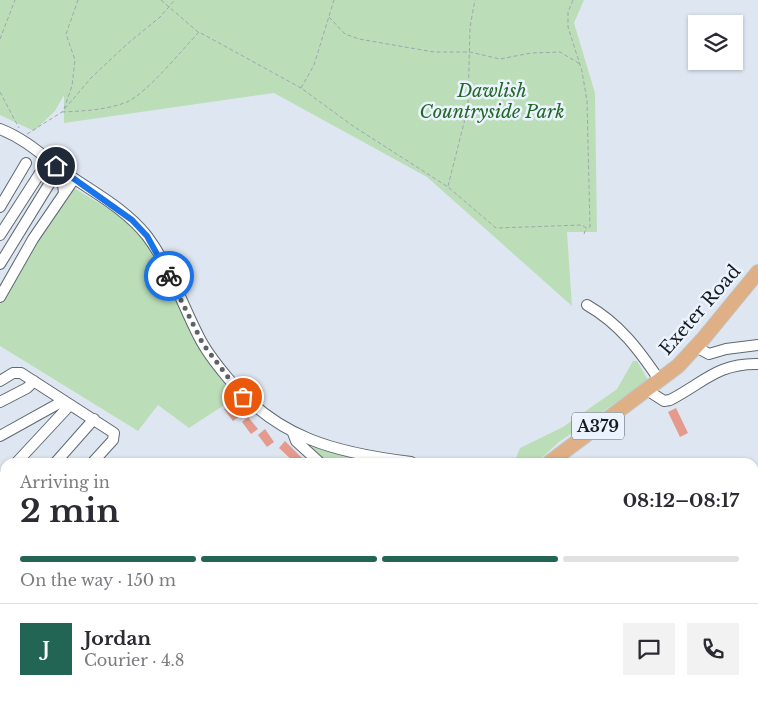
<!DOCTYPE html>
<html lang="en">
<head>
<meta charset="utf-8">
<style>
  :root { --surface:#fff; --page:#f2f2f3; --text:#2b2b33; --muted:#7c7c81; --line:#e1e1e2; --accent:#226555 }
  body { margin:0; font-family:"Libre Baskerville",serif; background:var(--page); color:var(--text); height:100vh; display:flex; flex-direction:column; font-size:19px; white-space:nowrap }
  * { box-sizing:border-box; margin:0 }
  p { font-size:16px; color:var(--muted) }
  .icon { flex:none; width:28px; height:28px; fill:none; stroke:currentColor; stroke-width:2; stroke-linecap:round; stroke-linejoin:round }
  .map { position:relative; flex:1; overflow:hidden }
  .panel { position:absolute; left:0px; top:458px; width:759px; height:246px; display:flex; flex-direction:column; background:var(--surface); border-radius:15px 15px 0 0; box-shadow:0 1px 4px #0004 }
  .panel>* { flex:none }
  .buttons { position:absolute; left:688px; top:15px; display:grid; gap:10px }
  .buttons a { display:grid; place-items:center; width:55px; height:55px; border-radius:0px; background:var(--surface); box-shadow:0 1px 4px #0004; font-size:25px }
  .pin { position:absolute; display:grid; place-items:center; width:42px; height:42px; color:#fff; margin:-21px; border:2px solid #fff; border-radius:50%; box-shadow:0 1px 5px #0007 }
  .courier { position:absolute; display:grid; place-items:center; width:50px; height:50px; margin:-25px; border:4px solid #1a73e8; border-radius:50%; background:#fff; color:#222; box-shadow:0 1px 6px #0007 }
  .summary em { font-style:normal; font-weight:700 }
  .summary div { display:flex; flex-direction:column-reverse }
  .summary { display:flex; align-items:center; justify-content:space-between; height:85px; padding:0 20px }
  h1 { font-size:32px; font-weight:700; line-height:38px }
  .bar { display:grid; grid-template-columns:repeat(4,1fr); gap:8px 5px; align-content:center; height:60px; padding:0 20px }
  .bar i { height:6px; border-radius:4px; background:var(--line) }
  .bar .active { background:var(--accent) }
  .bar p { grid-column:span 4 }
  .line { display:flex; align-items:center; gap:12px; padding:0 20px; border-top:1px solid var(--line) }
  .line div { flex:1 }
  .round { display:grid; place-items:center; flex:none; width:52px; height:52px; border-radius:0px; background:var(--page) }
  .map>svg:first-child { display:block }
</style>
</head>
<body>
<div class="map">
<svg width="758" height="703" viewBox="0 0 758 703">
  <rect width="100%" height="100%" fill="#dee7f1"/>
  <path fill="#bbdeb9" d="M0 0H584L574 23 595 93 597 232H567L572 306 427 177 274 93 64 123V95L55 111 34 131 0 115Z
    M72 187 119 215 139 232 157 257 198 343 230 391 228 395 232 400 189 428 158 405 138 431 0 346V304Z
    M633 361H637L648 380 559 442 537 462H519L516 458 520 448 563 427 617 389Z
    M313 447 382 462H322L310 449Z"/>
  <path fill="#e49a8c" d="M231 404 240 416 233 421 224 409Z
    M676 408 688 433 680 437 668 412Z
    M248 417 258 429 251 434 242 422Z
    M265 429 274 442 267 447 258 435Z
    M285 441 300 456 308 462H294L279 448Z"/>
  <g fill="none" stroke-linecap="round" stroke-linejoin="round">
    <defs>
      <path id="minor" d="M0 129C26 139 44 157 66 173 93 192 126 209 147 236 169 265 182 304 199 337 206 351 217 365 227 377 276 438 336 453 411 462
        M0 207 26 163
        M0 235 40 173
        M0 264 51 181 57 179 63 185 64 193
        M0 297 33 239 74 179
        M587 305C620 324 639 350 660 381
        M696 347 709 354 726 349 758 345
        M0 381 13 373H21L114 433 113 440 93 462
        M647 390 664 401 670 400C703 383 718 363 758 364
        M0 402 27 388 34 381
        M293 433 296 441 319 462
        M0 436 63 401
        M17 462 70 405
        M56 462 94 419
        M0 479 5 474
        M0 518 5 513
        M0 534 5 538
        M39 699 40 703
        M599 699 605 703
        M87 703 95 699"/>
      <path id="major" d="M550 462 678 366 703 339 758 272
        M235 703 248 699"/>
    </defs>
    <use href="#minor" stroke="#606870" stroke-width="12"/>
    <use href="#major" stroke="#c3c4c4" stroke-width="16"/>
    <path stroke="#9fa6ae" stroke-width="1" stroke-dasharray="4 2.5" stroke-linecap="butt" d="M161 0 198 32
      M573 0 568 12V27L582 71 587 101 590 227 586 228
      M329 17 345 34 359 39 434 52H470L500 59 531 53 560 52 580 64
      M0 39 15 0
      M301 88 314 65 334 0
      M0 92 19 128
      M64 109 72 86 75 60 66 34 78 0
      M62 112C84 111 106 110 127 102 147 93 182 50 199 32L301 88 353 126 448 187 496 228 582 225 586 228 584 234
      M27 134 62 112 91 78 126 45 160 17 175 0
      M448 186 468 107 470 27 475 0"/>
    <use href="#minor" stroke="#fff" stroke-width="10"/>
    <use href="#major" stroke="#dfaf86" stroke-width="14"/>
  </g>
  <g fill="none" stroke-linecap="round" stroke-linejoin="round">
    <path stroke="#5d6268" stroke-width="5" stroke-dasharray="0 9" d="M169 276 203 344 243 397"/>
    <path stroke="#1a73e8" stroke-width="6" d="M56 166 132 220 147 236 169 276"/>
  </g>
  <g text-anchor="middle" dominant-baseline="central" stroke-width="5" stroke-linejoin="round" paint-order="stroke">
    <rect fill="#ebf4fe" stroke="#575c61" stroke-width="1" x="572" y="412.5" width="52" height="27" rx="4"/>
    <g font-size="16" font-weight="bold" fill="#171b1e">
      <text x="598" y="426">A379</text>
    </g>
    <g font-size="18" font-style="italic" fill="#236825" stroke="#ebf4fe">
      <text x="492" y="91">Dawlish<tspan x="492" dy="21">Countryside Park</tspan></text>
    </g>
    <g font-size="18" fill="#171b1e" stroke="#ebf4fe">
      <text transform="translate(700 310) rotate(-49)">Exeter Road</text>
    </g>
  </g>
</svg>
<div class="buttons">
<a><svg class="icon" aria-label="layers" viewBox="0 0 24 24"><path d="M12 4l9 5-9 5-9-5zM3 14l9 5 9-5"/></svg></a>
</div>
<div class="pin" style="left:243px;top:397px;background:#ea580c"><svg class="icon" aria-label="bag" viewBox="0 0 24 24"><path d="M5 8h14l-1 12H6zM9 8a3 3 0 0 1 6 0"/></svg></div>
<div class="pin" style="left:56px;top:166px;background:#1f2937"><svg class="icon" aria-label="home" viewBox="0 0 24 24"><path d="M3 11l9-7 9 7M6 9v11h12V9"/></svg></div>
<div class="courier" style="left:169px;top:276px"><svg class="icon" aria-label="bike" viewBox="0 0 24 24"><circle cx="6" cy="16" r="4"/><circle cx="18" cy="16" r="4"/><path d="M6 16l4-8h5l3 8M10 8l3 8H6M13 5h3"/></svg></div>
<section class="panel">
<div class="summary"><div><h1>2 min</h1><p>Arriving in</p></div><em>08:12–08:17</em></div>
<div class="bar"><i class="active"></i><i class="active"></i><i class="active"></i><i></i><p>On the way · 150 m</p></div>
<div class="line" style="height:90px"><b class="round" style="background:var(--accent);color:#fff">J</b><div><b>Jordan</b><p>Courier · 4.8</p></div><a class="round"><svg class="icon" aria-label="chat" viewBox="0 0 24 24"><path d="M4 5h16v11H9l-5 4z"/></svg></a><a class="round"><svg class="icon" aria-label="phone" viewBox="0 0 24 24"><path d="M5 4h4l2 5-3 2q2 4 5 5l2-3 5 2v4C11 20 4 13 5 4z"/></svg></a></div>
</section>
</div>
</body>
</html>
